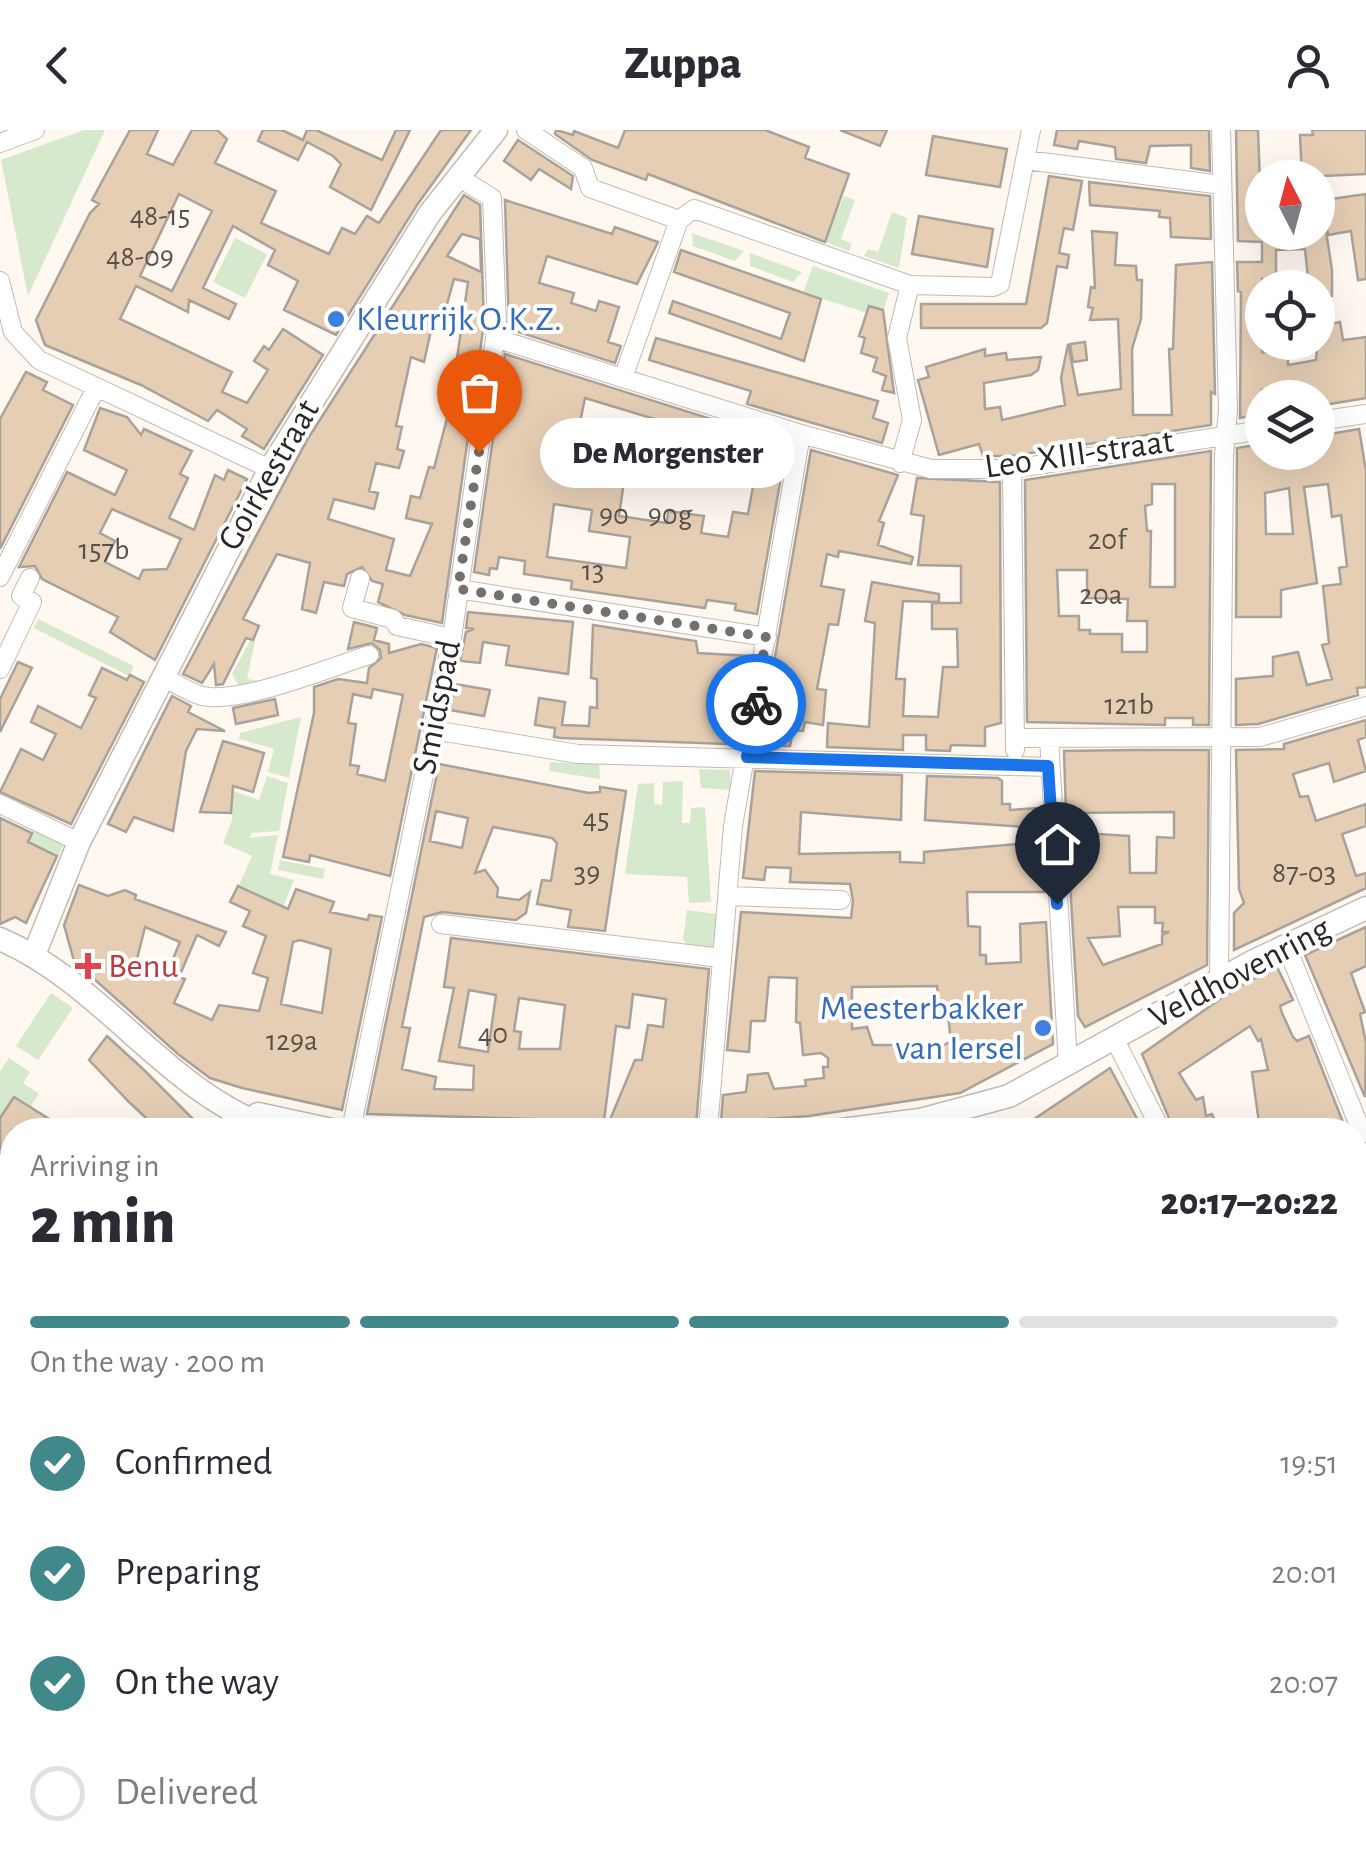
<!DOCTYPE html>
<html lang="en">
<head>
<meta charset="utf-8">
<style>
  :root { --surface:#fff; --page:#f7f7f7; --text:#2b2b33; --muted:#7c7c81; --line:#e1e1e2; --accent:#40888a }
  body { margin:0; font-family:"Alegreya Sans",sans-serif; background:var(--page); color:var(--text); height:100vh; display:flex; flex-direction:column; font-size:38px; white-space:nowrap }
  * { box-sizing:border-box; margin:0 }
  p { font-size:32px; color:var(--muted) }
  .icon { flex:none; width:55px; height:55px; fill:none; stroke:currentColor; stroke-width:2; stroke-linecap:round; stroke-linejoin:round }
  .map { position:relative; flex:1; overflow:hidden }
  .side { position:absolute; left:0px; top:988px; width:1368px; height:752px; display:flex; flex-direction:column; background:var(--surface); border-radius:40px 40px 0 0; box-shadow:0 10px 40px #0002 }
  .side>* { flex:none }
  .needle { width:65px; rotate:354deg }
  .fabs { position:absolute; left:1245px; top:30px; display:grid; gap:20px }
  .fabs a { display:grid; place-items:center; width:90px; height:90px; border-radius:50%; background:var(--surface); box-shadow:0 10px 40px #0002; font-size:50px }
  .pin { position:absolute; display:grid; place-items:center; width:85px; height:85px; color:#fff; margin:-102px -42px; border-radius:50% 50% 50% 0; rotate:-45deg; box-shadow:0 0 10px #0007 }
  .pin .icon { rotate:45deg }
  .courier { position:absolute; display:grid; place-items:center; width:100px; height:100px; margin:-50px; border:8px solid #1a73e8; border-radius:50%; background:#fff; color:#222; box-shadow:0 2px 12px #0007 }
  .bubble { position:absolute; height:70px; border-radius:35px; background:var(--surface); box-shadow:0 10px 40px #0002; font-size:32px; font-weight:800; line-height:70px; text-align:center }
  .head em { font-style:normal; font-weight:800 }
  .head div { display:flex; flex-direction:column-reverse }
  .head { display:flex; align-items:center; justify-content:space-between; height:170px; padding:0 30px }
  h1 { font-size:65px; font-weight:800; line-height:75px }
  .bar { display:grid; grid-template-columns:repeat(4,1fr); gap:15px 10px; align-content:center; height:120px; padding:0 30px }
  .bar i { height:12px; border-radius:8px; background:var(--line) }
  .bar .current { background:var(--accent) }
  .bar p { grid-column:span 4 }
  ol { padding:0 30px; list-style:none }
  li { display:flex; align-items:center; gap:30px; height:110px }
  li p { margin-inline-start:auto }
  li .icon { padding:10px; border-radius:50%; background:var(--accent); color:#fff; stroke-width:4 }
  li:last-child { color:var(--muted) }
  li i { width:55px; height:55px; border:5px solid var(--line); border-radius:50% }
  header { display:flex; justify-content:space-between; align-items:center; height:130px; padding:0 30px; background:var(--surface); font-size:45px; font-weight:800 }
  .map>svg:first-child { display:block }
</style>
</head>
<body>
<header><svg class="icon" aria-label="back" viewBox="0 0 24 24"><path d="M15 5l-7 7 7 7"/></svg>Zuppa<svg class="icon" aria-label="person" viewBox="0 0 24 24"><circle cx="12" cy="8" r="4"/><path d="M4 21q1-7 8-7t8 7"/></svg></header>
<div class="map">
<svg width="1366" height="1739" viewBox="0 0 1366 1739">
  <rect width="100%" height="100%" fill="#fef8f0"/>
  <path fill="#d6e9cd" d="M84 0H105L28 166 1 30Z
    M844 66 855 70 841 109 852 114 849 121 825 112Z
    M892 82 907 88 899 138 864 126 868 119 878 122Z
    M692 103 744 121 735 131 693 116Z
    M235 108 267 124 245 168 213 152Z
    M750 123 802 142 793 152 750 136Z
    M813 136 889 163 881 187 803 163Z
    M38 489 134 536 129 546 34 498Z
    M258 496 247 549 262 551 239 556 232 544Z
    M301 587 289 648 268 642 274 619 239 609 240 603Z
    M550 632 599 634 600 649 549 641Z
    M699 639 730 640V660L701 658Z
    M267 646 288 653 279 701 251 703 250 708 278 705 270 744 294 750 280 785 263 779 267 768 239 755 252 726 223 713 232 690 233 661 259 670Z
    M683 651 682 693H690L691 678 705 677 711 772 689 773 687 747 625 744 638 654 654 653V674L662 675 663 652Z
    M20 691 64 713 58 727 28 712 33 700Z
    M280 730 325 739 323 749 278 740Z
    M687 780 716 784 713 820 688 817 683 809Z
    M51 863 73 878 38 930 16 916Z
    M9 928 30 942 23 953 39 964 30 977 0 988V941Z
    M1366 1241V1365L1355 1368V1245Z
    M213 1728H271V1739H208L216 1731Z"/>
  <path fill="#e5ceb4" stroke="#a9a29b" stroke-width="2.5" fill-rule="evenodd" d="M130 0H158L147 24 173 35 192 0H217L227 9 215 33 276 61 261 93 329 124 342 98 355 104 367 86 379 93 441 0H471L417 75 336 205 284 180 298 151 268 135 275 120 233 96 203 158 236 174 229 189 189 170 188 182 136 156 120 189 232 242 222 262 247 273 268 240 254 231 264 216 269 220 283 199 323 225 264 319 242 306 247 299 217 280 208 291 141 255 45 215 36 190 90 83 99 74 92 70ZM179 64 212 81 172 161 140 146Z
    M263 0H282L303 10 307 0H316L382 30 396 0H410L371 80 330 57 341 34 333 26 307 12 298 30 258 11Z
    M556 0 573 5 574 1 618 18 625 0H765L809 17 805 28 849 44 825 112 648 44 646 50 592 30 555 4Z
    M840 0H887L880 16Z
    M1057 0H1209L1210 41 1191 38V15L1150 16 1146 33 1116 29 1115 17 1079 11 1077 19 1054 15Z
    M1236 0H1258L1262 105 1326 101 1332 140V166L1318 168V158H1309L1305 119 1276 120V149H1262V222L1288 224V235L1316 230 1318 205 1326 204 1325 195 1340 192 1343 210 1366 207V268L1318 276V268H1287V260H1262V284L1240 288 1241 162 1238 161 1237 132H1262V112L1238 111Z
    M1312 0H1366V44L1302 47 1300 5H1313Z
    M933 6 1007 19 1000 57 926 45Z
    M518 10 573 46 571 59 539 39 531 50 504 31Z
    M1049 46 1082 51 1073 100 1064 98 1059 123 1069 125 1067 138 1057 136 1047 193 1041 198H921V174H1026Z
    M1089 52 1210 66 1211 109 1171 107 1170 88 1159 87 1160 81 1090 75Z
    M1366 64V149L1358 150 1351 101 1328 105 1324 70Z
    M464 65 480 75 484 193 442 493 405 485 378 472 383 454 372 451 362 437 347 444 344 456 324 452 316 483 302 479 310 433 277 424 243 489 259 496 253 510 246 508 223 554 216 555 214 534 202 553 183 544 307 310ZM462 104 480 109 481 142 447 126ZM454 149 468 152 450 277 434 338 429 337 420 368 411 366 406 388 432 394 410 446 386 440 394 409 328 389 334 369 374 379 378 363 369 361 376 333 399 338 404 321 397 319 402 297 396 296 411 227 424 232 435 182 444 185Z
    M505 70 612 104 615 97 658 112 637 154 547 126 539 153 574 163 571 173 596 181 599 171 619 177 608 212 621 216 615 233 509 199Z
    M919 86 993 99 987 137 912 124Z
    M1092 101 1117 103 1115 135 1136 136 1137 150H1142L1141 189 1132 219 1133 285H1172L1169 219H1173L1176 135 1212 132 1215 264 1211 262V295L1011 326H983L979 314 939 325 918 250 929 247 926 237 985 219V226L1006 223 1007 230 1041 227 1038 240 1031 245 984 253 985 279 1000 277 1002 290 1065 275 1061 248 1068 214 1078 265 1121 259 1118 189 1090 190 1093 178 1088 177 1091 157 1095 158Z
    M681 120 821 169 804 231 669 183 673 171 781 209 790 183 674 142Z
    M869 176 883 180 894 263 882 260 886 246 873 241 877 228 861 223 865 208 859 206Z
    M656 208 878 271 873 288 888 293 882 313 747 274 751 261 649 230Z
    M1085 212 1087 230 1073 232 1070 214Z
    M505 224 787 313 757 484 735 480 736 474 707 470 705 478 571 459 572 451 524 444 525 431 499 427 497 439 490 438 489 445 474 442ZM585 268 701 303 696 324 709 330 708 334 742 342 741 349 754 351 748 384 733 382 728 407 701 403 704 386 668 381 667 393 619 386 631 304 579 297ZM554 374 592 380 589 401 630 407 626 438 547 427Z
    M26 242 47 252 43 260 73 275 0 419V289Z
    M100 278 127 287 141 305 144 299 192 321 180 344 188 348 169 388 194 400 215 345 224 350 228 340 247 349 155 530 110 502 118 487 42 449 35 436 19 437 67 342 115 365 127 340 84 320ZM112 379 181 409 167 439 143 440 139 449 105 432 115 411 100 403Z
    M1359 299 1366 341V557L1357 558 1358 565 1258 594 1236 595V549L1273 546V527L1298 522 1307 555 1332 549 1322 515 1329 513 1323 456 1341 454 1339 438 1347 436 1341 385 1332 387 1328 354 1304 357 1317 453 1281 460V487H1236L1237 318 1262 314V322H1318V306ZM1289 358 1293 404H1266L1265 363Z
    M811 320 898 345 879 391 884 393 878 415 913 427 911 434 839 421 838 427 827 424 821 456 844 460 838 495 829 494 817 559 826 560 823 595 805 592 803 601 793 600 790 616H783L760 613Z
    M1211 321 1209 595H1193V588H1165V595L1027 592 1025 350ZM1152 354H1175V457H1150L1151 401H1147L1145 376 1152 374ZM1057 440H1087V468L1128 469 1127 491H1147V522H1122V504H1090V500H1079V486H1059Z
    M917 348 1000 352 1001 593 985 597V616L951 615 950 621 926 620V605H903V620L827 617 828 593 869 597 875 493 865 491 872 452 939 464V472L903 471 896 549H905L903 586 938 587 943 537H958L957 499H932V473H961V436L918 435 924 386 911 384Z
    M468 482 573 492 568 544 506 535 509 516 483 512 480 533 460 531 466 502 474 499 466 498Z
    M354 492 377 498 374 510 389 514V523L421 514 437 518 390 746 310 725 309 732 283 727 314 583V557L338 549 367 553 369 538 381 528 380 520 372 513 348 519ZM373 559 403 565 385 651 357 644 359 636 350 635 356 594 348 593 353 564 371 568Z
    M593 495 696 511 698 523 750 526 736 606 728 604 727 614 561 608 554 607 555 598 535 595 539 568 565 572 562 595 589 596 590 577 597 578V549L591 548Z
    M18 532 32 538 0 602V569Z
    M102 538 127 550 130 545 144 552 71 694 0 662 21 619 43 630 56 604 31 592 38 576 81 598 96 568 89 565Z
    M455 554 490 560 484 586 450 580Z
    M172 566 191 576 188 582 225 601 197 599 186 621 173 701 134 687 126 702 108 694Z
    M275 569 278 585 236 594 233 578Z
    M1366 590V607L1358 610 1366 641 1334 652 1329 633 1293 644 1300 667 1308 666 1316 691 1366 674V696L1342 704 1356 746 1366 743V758L1234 820V783L1244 773 1239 759 1236 620 1284 619V614Z
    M223 611 264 623 253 662 233 656 231 683 200 682Z
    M1136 620H1209L1207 835 1085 897 1078 886 1067 702 1129 706 1130 743H1156L1157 707 1174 708V682L1066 683 1064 621ZM1118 777H1155V793H1163L1162 802H1169L1162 805V814L1103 835 1088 808 1120 806Z
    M439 634 589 663 600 662V657L626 661 605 801 568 797 571 780 537 774 542 750 551 751 557 713 552 708 493 697 475 743 485 740 498 758 497 767 519 770 530 762 526 783 516 790 442 782 424 787 402 897 410 898 402 939 436 947 434 959 473 960 474 936 439 931 454 858 444 857 451 808 709 839 696 995 609 992 635 930H642L648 895 663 897 666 869 633 864 629 898 616 896 604 991 367 984ZM436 681 468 688 462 718 430 711ZM469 860 496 865 488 922 459 917ZM519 868 565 875 560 919H519L521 902 514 901Z
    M755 641 902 645 901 690 801 682 799 724 900 722V732L924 733V722L1040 712 1044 762H967L968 796 980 797V825H986V834L1021 832 1020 794 1046 792 1053 914 960 963 809 986 721 992 723 965 746 962 748 945 768 943 774 959 806 956 805 950 824 948 823 937H828V928L821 923 803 925 800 893 796 892 797 848 769 847 765 891H751L749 922 727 920 741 782 851 788 853 771 850 754 790 752 791 738 766 737 764 750 743 748ZM937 856 939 885H948L951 911 944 915H873L867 897 852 899V857Z
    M927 646 998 648 1002 651V674H1010V680L1038 678 1039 698 925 690Z
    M0 688 32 703 28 712 57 726 26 793 15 787 0 794Z
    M79 755 108 766 125 760 136 765 135 769 226 802 219 816 197 805 179 847 185 849 174 873 212 890 219 875 259 881 268 848 253 843 266 806 243 796 250 781 230 772 238 756 288 779 296 759 334 772 330 782 368 790 369 785 382 787 342 980 242 958 210 948 178 924 74 831 64 795ZM145 797 180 812 170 836 137 829ZM300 810 331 819 322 883 281 874 293 812Z
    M1366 797V836L1351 843 1365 882 1360 884 1366 913 1365 967 1305 825Z
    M1277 837 1293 870 1280 876 1282 883 1293 907 1297 911 1309 906 1346 1000H1260L1252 942 1268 940 1261 909 1258 911 1250 896 1179 943 1196 970 1203 967 1206 986 1212 984 1219 1000H1174L1142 924 1236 858Z
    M107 906 143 939 204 1000H159L129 972 89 930Z
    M1110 938 1143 1000H1119L1084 991 1088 1000H1018Z
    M14 967 67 1000H12V1031L0 1023V988Z
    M0 1079 12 1087V1097L0 1116Z
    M12 1185V1239L0 1256V1201Z
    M0 1271H12V1292H0Z
    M0 1316H12V1463L0 1462Z
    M0 1697H12V1735H0Z"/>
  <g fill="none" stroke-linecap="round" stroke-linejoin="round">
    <defs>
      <path id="minor" d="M526 0 583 38 590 58 679 90
        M0 13 35 0
        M1026 30 1222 55
        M0 151 13 202 39 230 270 339
        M495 208 801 304 931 339H1012L1262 300
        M623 248 679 90 694 79 910 155 993 157 1000 154 1031 0
        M1318 291 1366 284
        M900 333 912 290 897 208 910 155
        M1012 339 1015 620
        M0 447 96 258
        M360 449 352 478 393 489 397 496 452 508
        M458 459 767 507
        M0 539 32 472 21 466 30 448
        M163 547C175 553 187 561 199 565 234 577 331 537 369 525
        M433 600 578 624 1049 637
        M1015 608 1260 607 1366 576
        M1049 608 1068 935
        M0 674 79 712
        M728 766 841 770
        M441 794 721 828
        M1286 815 1358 993 1366 1003
        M1219 850 1224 325 1228 280 1221 0
        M1115 910 1161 1000
        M351 1000 452 508 497 194 492 68 460 48
        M708 1000 733 696 801 304
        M1355 1239 1366 1235
        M0 1304H12
        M1355 1382 1366 1378
        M1355 1459 1366 1490
        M1355 1606 1366 1602
        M174 1728 175 1739
        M488 1728 489 1739
        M1290 1728 1295 1739
        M278 1739V1728
        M956 1739V1728"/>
      <path id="tertiary" d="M0 809C105 854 166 963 276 1000
        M34 825 79 712 270 339 430 83 496 0
        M258 984 332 1000
        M841 1000 920 990 1009 966 1254 831 1366 778"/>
    </defs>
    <use href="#minor" stroke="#c2bbb4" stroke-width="20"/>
    <use href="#tertiary" stroke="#c2bbb4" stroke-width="25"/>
    <use href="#minor" stroke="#fff" stroke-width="18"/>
    <use href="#tertiary" stroke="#fff" stroke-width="22"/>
  </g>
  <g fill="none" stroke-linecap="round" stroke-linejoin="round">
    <path stroke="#74706c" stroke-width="10" stroke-dasharray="0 18" d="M479 322 458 459 766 507 756 574"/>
    <path stroke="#1a73e8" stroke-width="12" d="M756 574 747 627 1048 636 1057 774"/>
  </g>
  <g fill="#3f7fe0" stroke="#fff" stroke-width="4">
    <circle cx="336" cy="189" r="10"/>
    <circle cx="1043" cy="898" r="10"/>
  </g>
  <path fill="#e0444e" stroke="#fff" stroke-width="4" d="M83 821h10v10h10v10h-10v10h-10v-10h-10v-10h10z"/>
  <g text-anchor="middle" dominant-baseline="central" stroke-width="8" stroke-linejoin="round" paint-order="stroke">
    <g font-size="30" fill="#595149">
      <text x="160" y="86">48-15</text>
      <text x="140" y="127">48-09</text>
      <text x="614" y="385">90</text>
      <text x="670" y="385">90g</text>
      <text x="1107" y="410">20f</text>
      <text x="104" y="420">157b</text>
      <text x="593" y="441">13</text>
      <text x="1101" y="465">20a</text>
      <text x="1129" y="575">121b</text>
      <text x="596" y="689">45</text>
      <text x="587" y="743">39</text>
      <text x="1304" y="743">87-03</text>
      <text x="493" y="904">40</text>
      <text x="292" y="911">129a</text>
    </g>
    <g font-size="35" fill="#366cbe" stroke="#fff" text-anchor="start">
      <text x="356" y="189">Kleurrijk O.K.Z.</text>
      <text x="1023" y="878" text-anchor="end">Meesterbakker<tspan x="1023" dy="40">van Iersel</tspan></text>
    </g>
    <g font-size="35" fill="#2a2725" stroke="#fff">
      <text transform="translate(1079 324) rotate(-8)">Leo XIII-straat</text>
      <text transform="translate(269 345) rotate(-60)">Goirkestraat</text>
      <text transform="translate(437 577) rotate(-79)">Smidspad</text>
      <text transform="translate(1240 843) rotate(-28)">Veldhovenring</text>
    </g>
    <g font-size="35" fill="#be3a42" stroke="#fff" text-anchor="start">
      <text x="108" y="836">Benu</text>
    </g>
  </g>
</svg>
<div class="fabs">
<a><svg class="needle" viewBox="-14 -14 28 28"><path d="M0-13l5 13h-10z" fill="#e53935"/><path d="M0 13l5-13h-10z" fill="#7c7c81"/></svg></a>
<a><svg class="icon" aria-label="locate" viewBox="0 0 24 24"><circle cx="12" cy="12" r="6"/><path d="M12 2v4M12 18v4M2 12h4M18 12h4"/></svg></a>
<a><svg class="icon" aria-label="layers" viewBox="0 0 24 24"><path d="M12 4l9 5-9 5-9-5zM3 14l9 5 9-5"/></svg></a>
</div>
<div class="pin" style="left:479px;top:322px;background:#ea580c"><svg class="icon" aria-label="bag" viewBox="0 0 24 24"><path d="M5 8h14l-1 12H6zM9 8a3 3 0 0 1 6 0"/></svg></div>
<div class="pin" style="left:1057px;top:774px;background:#1f2937"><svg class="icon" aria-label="home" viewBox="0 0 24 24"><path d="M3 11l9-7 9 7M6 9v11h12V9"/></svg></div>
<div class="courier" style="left:756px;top:574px"><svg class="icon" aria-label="bike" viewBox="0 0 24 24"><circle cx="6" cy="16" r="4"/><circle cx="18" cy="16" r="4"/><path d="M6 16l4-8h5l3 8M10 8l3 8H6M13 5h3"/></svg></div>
<div class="bubble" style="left:540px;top:288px;width:255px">De Morgenster</div>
<section class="side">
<div class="head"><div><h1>2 min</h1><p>Arriving in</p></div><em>20:17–20:22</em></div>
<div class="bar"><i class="current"></i><i class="current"></i><i class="current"></i><i></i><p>On the way · 200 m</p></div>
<ol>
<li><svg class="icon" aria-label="check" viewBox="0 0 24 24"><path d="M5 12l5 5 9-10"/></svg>Confirmed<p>19:51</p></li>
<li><svg class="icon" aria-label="check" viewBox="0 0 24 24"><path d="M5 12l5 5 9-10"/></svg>Preparing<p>20:01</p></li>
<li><svg class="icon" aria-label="check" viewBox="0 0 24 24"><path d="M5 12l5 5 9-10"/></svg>On the way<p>20:07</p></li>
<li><i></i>Delivered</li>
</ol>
</section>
</div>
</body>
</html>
